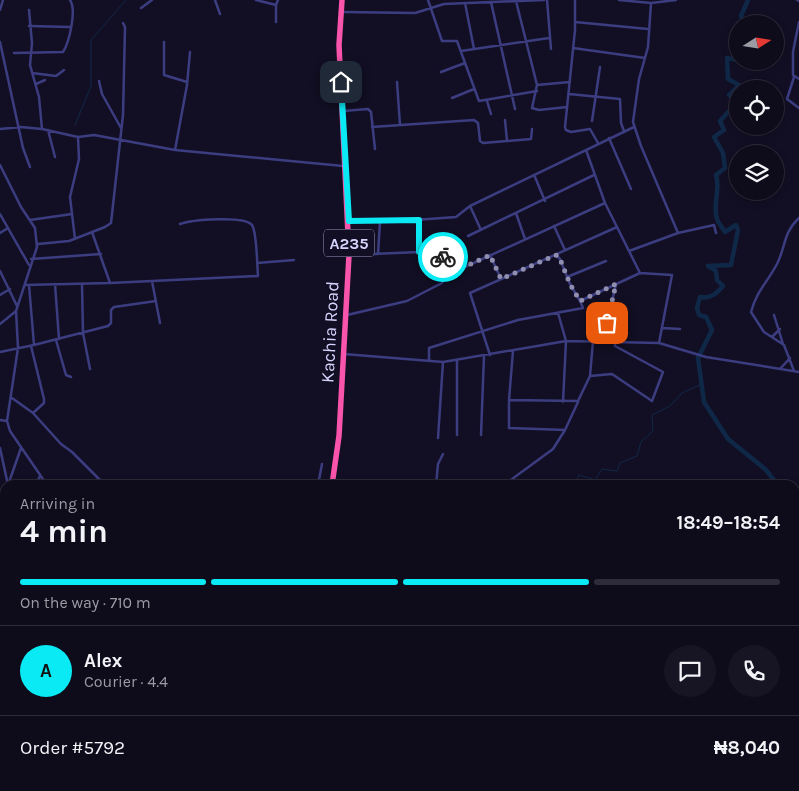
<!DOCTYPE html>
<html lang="en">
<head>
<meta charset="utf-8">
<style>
  :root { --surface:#0e0b1b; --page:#171424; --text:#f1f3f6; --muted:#9b9ba3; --line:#2e2b3a; --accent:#09eaf4 }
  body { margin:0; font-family:Karla,sans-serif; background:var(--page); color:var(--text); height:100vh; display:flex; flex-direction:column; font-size:19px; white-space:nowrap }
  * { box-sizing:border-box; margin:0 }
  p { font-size:16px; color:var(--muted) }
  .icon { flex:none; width:28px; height:28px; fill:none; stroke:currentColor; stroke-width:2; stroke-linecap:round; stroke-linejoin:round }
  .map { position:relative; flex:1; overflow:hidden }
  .side { position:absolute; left:0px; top:480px; width:800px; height:311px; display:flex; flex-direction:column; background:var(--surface); border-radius:15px 15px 0 0; box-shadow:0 2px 8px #0003,0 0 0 1px var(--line) }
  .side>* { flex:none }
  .needle { width:32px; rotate:78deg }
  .fabs { position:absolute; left:729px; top:15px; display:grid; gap:10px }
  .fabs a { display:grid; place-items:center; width:55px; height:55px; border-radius:50%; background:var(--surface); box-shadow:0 2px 8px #0003,0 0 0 1px var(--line); font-size:25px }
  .pin { position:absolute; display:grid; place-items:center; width:42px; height:42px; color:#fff; margin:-21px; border-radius:10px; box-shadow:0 2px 8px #0006 }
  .courier { position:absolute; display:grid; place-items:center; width:50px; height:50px; margin:-25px; border:4px solid #09eaf4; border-radius:50%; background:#fff; color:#222; box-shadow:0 1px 6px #0007 }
  .overview em { font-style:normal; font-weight:700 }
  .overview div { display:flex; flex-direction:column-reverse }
  .overview { display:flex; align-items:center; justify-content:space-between; height:85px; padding:0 20px }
  h1 { font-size:32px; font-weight:700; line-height:38px }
  .bar { display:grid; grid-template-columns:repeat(4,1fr); gap:8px 5px; align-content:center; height:60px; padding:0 20px }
  .bar i { height:6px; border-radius:4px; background:var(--line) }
  .bar .current { background:var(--accent) }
  .bar p { grid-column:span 4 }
  .line { display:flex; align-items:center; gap:12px; padding:0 20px; border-top:1px solid var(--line) }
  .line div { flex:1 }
  .round { display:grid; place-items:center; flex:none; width:52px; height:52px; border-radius:26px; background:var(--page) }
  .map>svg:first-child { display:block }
</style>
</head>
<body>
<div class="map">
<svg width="799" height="791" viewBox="0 0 799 791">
  <rect width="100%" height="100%" fill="#120f24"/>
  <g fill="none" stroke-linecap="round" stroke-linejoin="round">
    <path stroke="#102847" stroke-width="1" d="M75 125 91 86V40L126 0
      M575 485 579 475 595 480 602 469 617 471 620 463 637 456 641 442 653 431 652 415 670 406 682 393 702 384"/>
    <path stroke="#102847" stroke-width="4.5" d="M745 24 741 16 748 0
      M738 60 727 58 728 79 739 85 729 95 738 102
      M738 110 737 113 730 110 720 121 724 130 714 137 723 153 725 168 716 175C721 190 712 204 717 219 718 223 723 228 725 232L736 225 738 230 731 265 708 266 716 271 717 280 723 286C717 293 711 299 700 297L697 308 699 315 706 317 712 330 698 358 704 402 728 439 765 469 778 485
      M795 505 799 509"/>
    <path stroke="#3c3d81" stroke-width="2.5" d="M215 0 220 14
      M256 0 276 5
      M428 0 442 41H457L479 101 537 91
      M547 0 551 49
      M575 0V30L565 127 566 130 571 132 590 129 598 143
      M619 0 651 3 676 0
      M797 0 799 1
      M516 1 537 85 532 108 539 110 567 107
      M491 2 515 109
      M465 3 474 49
      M141 8 152 0
      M0 10 3 0
      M29 10 32 43 30 65 39 97 42 129
      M342 12 415 13 444 4 544 0
      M276 22V5L278 0
      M575 22 648 29
      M799 22 793 52V75L799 79
      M29 26 70 27
      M0 42 23 148 30 167
      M164 42V75L187 82
      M573 48 645 58
      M461 51 549 38
      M14 53 63 52C69 43 77 10 70 0
      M441 72 465 63
      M32 73 56 76 64 70
      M794 77 787 99 799 108
      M99 81 102 94 121 128
      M397 82 400 125
      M36 84 45 80
      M537 85 570 82
      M569 94 620 99 621 123 624 131
      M452 98 474 89
      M487 101 491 114
      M343 111 368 109 371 112 375 149
      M505 120 507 141
      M592 121 600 67
      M372 127 474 120 478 123 480 141 483 143 531 139 532 129
      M0 129 21 127 42 129 78 137 94 135 175 150 343 166
      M48 130 55 157
      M609 138 631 189
      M175 150 187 85 190 52
      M586 150 605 203 640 273
      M0 165 21 207 35 228 37 247 16 311 18 348 7 421 10 431 47 485
      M535 177 545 201
      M516 213 525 239
      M0 214 29 265
      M30 220 72 214
      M349 221H401L456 217 470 206
      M554 226 565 250
      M481 230 470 206 634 127
      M92 232 110 283
      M0 233 8 228
      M678 233 714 225 716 233
      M468 236 594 175
      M75 239 70 197 79 159 78 137
      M38 244 69 241 105 227 111 223 123 115 125 27 123 23
      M629 251 678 233 641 146 633 122 639 79 648 47 651 3
      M419 252V220
      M378 254 380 222
      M349 255 419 252 440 255 450 268 456 271 605 203
      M490 255 501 279
      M556 255 560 259 570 284 580 301
      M31 259 101 254
      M257 263 294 260
      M0 271 17 306
      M567 277 606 261
      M152 281 160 323
      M55 284 59 339
      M82 284 83 333 90 369
      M25 285 110 283 258 276C257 265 257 232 252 225 244 215 191 220 180 224
      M29 285 34 345
      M0 295 10 289
      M558 313 566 341 563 402
      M347 315 407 301 442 283 450 268
      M774 315 783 344
      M0 324 16 311
      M662 328 680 329
      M772 337 780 329
      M56 340 66 375 71 377
      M603 341 616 284
      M31 346 44 399V403L33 413
      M0 352 34 345 108 326 111 323V310L114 307 156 301
      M344 354 443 362 566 341 659 343 706 357 799 372
      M490 355 470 293 617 227
      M429 360V348L518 320 583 308 580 301 640 273 672 275 659 343
      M780 369 790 358
      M794 371 784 345 764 332 751 312C757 290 767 283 777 264 786 246 783 233 799 218
      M590 376 593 341
      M12 398 33 413 61 444 72 452 105 485
      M509 400 513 351
      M0 420 7 421
      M565 430 578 402
      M457 435V360
      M481 435 484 356
      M438 438 443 362
      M0 448 8 485
      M8 485 21 448
      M36 485 40 476
      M202 485 203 482 210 485
      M318 485 322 464
      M436 485 438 464 443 454
      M504 485 553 449 565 430 509 428V400L578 401 590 376 612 374 652 401 663 372 615 346V342
      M0 496H5
      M0 634H5
      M0 667 5 661
      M0 681 5 680
      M0 711 5 709
      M0 722 5 725
      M0 780 5 781
      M47 786 48 791
      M73 786 75 791
      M202 786 209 791
      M252 786 257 791
      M766 786 767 791
      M23 791V786
      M86 791 87 786"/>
    <path stroke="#b75ff9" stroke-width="4.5" d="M795 754H799
      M795 758 799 759"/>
    <path stroke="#f954ac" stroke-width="5.5" d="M332 485 339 436 349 255 339 45 342 0
      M0 591 5 592
      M0 596 5 597
      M173 791 176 786"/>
  </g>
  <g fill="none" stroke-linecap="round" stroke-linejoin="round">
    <path stroke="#918fb1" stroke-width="5" stroke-dasharray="0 9" d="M443 257 450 268 456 271 490 255 501 279 556 255 560 259 570 284 580 301 616 284 607 323"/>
    <path stroke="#09eaf4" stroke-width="6" d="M341 82 349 221 419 220V252L443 257"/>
  </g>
  <g text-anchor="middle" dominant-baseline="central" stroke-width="4" stroke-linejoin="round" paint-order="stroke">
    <rect fill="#120f24" stroke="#9b99bc" stroke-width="1" x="324" y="229.5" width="50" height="27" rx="4"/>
    <g font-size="16" font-weight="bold" fill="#d6d4fd">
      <text x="349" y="243">A235</text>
    </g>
    <g font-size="18" fill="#d6d4fd" stroke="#120f24">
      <text transform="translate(330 332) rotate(-87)">Kachia Road</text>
    </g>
  </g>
</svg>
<div class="fabs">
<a><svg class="needle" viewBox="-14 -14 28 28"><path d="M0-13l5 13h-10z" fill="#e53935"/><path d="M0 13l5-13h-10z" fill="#9b9ba3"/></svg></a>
<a><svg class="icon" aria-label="locate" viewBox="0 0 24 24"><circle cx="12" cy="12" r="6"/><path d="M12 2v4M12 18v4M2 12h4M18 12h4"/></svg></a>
<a><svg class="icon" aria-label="layers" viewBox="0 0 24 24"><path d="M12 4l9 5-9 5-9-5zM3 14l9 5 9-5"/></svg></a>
</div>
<div class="pin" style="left:607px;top:323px;background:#ea580c"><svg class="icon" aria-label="bag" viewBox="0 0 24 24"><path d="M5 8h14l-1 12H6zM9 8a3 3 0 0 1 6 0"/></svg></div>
<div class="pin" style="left:341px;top:82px;background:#1f2937"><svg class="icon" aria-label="home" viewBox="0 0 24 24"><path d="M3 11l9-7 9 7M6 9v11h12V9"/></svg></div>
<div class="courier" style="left:443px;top:257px"><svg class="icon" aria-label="bike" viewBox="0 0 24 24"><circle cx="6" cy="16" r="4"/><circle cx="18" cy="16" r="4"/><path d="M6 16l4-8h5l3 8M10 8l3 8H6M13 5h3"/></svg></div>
<section class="side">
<div class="overview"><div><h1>4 min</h1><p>Arriving in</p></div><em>18:49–18:54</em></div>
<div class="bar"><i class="current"></i><i class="current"></i><i class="current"></i><i></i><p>On the way · 710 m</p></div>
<div class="line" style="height:90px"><b class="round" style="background:var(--accent);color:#111">A</b><div><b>Alex</b><p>Courier · 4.4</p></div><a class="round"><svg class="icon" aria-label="chat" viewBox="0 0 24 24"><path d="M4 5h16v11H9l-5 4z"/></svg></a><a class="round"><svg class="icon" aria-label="phone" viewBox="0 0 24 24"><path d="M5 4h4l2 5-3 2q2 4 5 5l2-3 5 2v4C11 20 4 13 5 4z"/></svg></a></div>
<div class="line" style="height:65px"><div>Order #5792</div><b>₦8,040</b></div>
</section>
</div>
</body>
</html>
